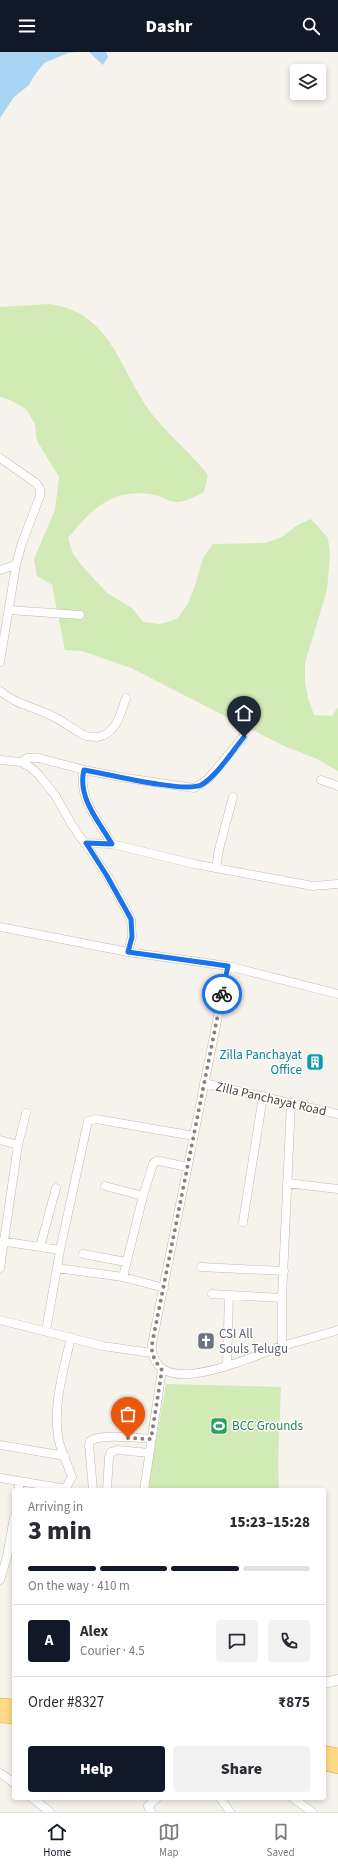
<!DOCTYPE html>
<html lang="en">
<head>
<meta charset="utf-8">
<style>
  :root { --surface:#fff; --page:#f2f2f3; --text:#2b2b33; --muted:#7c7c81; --line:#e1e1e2; --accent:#111827 }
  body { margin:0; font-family:"Source Sans 3",sans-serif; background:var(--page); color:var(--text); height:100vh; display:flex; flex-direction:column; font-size:15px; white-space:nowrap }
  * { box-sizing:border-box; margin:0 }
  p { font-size:13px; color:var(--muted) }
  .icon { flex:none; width:22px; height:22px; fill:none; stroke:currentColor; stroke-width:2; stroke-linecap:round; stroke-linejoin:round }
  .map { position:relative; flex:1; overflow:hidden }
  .sheet { position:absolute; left:12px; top:1436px; width:314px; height:312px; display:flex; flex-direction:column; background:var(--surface); border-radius:4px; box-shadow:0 2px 6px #0003 }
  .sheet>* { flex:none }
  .controls { position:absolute; left:290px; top:12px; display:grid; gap:8px }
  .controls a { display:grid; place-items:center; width:36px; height:36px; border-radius:4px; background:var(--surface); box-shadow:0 2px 6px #0003; font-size:20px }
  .pin { position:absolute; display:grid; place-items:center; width:34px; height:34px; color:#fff; margin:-41px -17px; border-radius:50% 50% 50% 0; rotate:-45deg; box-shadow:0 0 4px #0007 }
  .pin .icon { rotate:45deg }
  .courier { position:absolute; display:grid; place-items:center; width:40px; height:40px; margin:-20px; border:3px solid #1a73e8; border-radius:50%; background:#fff; color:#222; box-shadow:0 1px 5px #0007 }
  .head em { font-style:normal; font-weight:800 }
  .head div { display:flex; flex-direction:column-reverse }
  .head { display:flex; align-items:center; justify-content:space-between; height:68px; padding:0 16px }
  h1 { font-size:26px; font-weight:800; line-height:30px }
  .bar { display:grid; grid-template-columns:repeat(4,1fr); gap:6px 4px; align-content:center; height:48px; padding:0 16px }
  .bar i { height:5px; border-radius:3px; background:var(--line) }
  .bar .selected { background:var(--accent) }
  .bar p { grid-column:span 4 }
  .line { display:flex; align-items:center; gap:10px; padding:0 16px; border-top:1px solid var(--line) }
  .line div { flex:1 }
  .round { display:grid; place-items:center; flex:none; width:42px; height:42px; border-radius:4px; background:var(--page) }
  .button { display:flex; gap:8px; margin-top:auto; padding:8px 16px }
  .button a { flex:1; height:46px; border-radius:4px; background:var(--accent); color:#fff; font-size:16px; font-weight:800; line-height:46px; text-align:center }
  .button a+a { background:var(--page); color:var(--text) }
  header { display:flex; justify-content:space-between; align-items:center; height:52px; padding:0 16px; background:var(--accent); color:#fff; font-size:18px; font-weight:800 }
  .menu { display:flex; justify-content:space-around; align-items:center; height:56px; border-top:1px solid var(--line); background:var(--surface); font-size:11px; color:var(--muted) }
  .menu a { display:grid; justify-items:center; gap:2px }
  .menu .selected { color:var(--accent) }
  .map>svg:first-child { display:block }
</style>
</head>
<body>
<header><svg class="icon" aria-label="menu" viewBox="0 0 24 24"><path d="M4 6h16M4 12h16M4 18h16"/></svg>Dashr<svg class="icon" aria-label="search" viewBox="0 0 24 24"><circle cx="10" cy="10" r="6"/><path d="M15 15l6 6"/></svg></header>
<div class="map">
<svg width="338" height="1760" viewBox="0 0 338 1760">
  <rect width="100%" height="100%" fill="#f6f3ec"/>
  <path fill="#d2eab5" d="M49 252C112 260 119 318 152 362 169 384 191 401 208 423L204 440C194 445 181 453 170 449 165 447 160 444 155 443 114 435 92 456 68 486L73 502 83 515 107 541 132 556 143 570 160 572 177 567 187 553 194 537 203 506 213 492 265 491 282 485 296 474 311 467 328 486 330 504 327 538 305 611V629L308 646 314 663 332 664 338 655V719L317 707 284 694 131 616 82 599 65 598 52 533 37 524 34 507 55 458 59 425 37 389 35 372 26 357 10 348 0 345V255Z
    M166 1332 281 1335 278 1412 279 1438H147Z"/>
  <path fill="#a9d4f2" d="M0 0H78L68 1 44 11 34 24 29 33 14 45 0 66Z
    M89 0H106L108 5 103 13Z"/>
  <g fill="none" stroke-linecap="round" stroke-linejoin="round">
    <defs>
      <path id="minor" d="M0 406 36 431 40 437V444L22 491 16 513 0 610
        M0 518 16 513
        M9 558 80 563
        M0 639C17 653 32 654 50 663 62 668 71 676 82 682 86 685 92 685 97 685 117 682 120 662 126 646
        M0 708 21 710 30 715 38 722 55 743 72 773 107 823 131 867 132 885 128 900
        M21 710 27 706H39L84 718 126 726 194 736 208 727 243 685
        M84 718C77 745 99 770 112 792
        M321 728 338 734
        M86 791 112 792 194 812 313 834 338 832
        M216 816 219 797 233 745
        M0 875 128 900 228 914 338 942
        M228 914 152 1292C151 1353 253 1304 282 1294 300 1289 319 1284 338 1278
        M204 1031 338 1062
        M0 1088 18 1093
        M287 1131 338 1137
        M105 1134 143 1144
        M243 1170 263 1044
        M0 1189 60 1198
        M40 1195 56 1136
        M83 1202 126 1210
        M201 1215 284 1219
        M0 1216 18 1093 26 1061
        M57 1216 123 1225 164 1236
        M123 1225 143 1144 153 1112 156 1109H160L187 1115
        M212 1242 282 1246
        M0 1268 103 1294 152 1301
        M46 1279 60 1198 88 1069 96 1067 194 1084
        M282 1294V1246L291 1051
        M227 1313 229 1243
        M0 1393 65 1404
        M0 1426 61 1436H66L72 1425C68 1413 59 1395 58 1384 53 1351 64 1317 71 1285
        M18 1438 20 1430
        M93 1438 89 1393 90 1389C102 1381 137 1386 151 1387
        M107 1438 109 1405 111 1400 118 1398 149 1401
        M144 1438 162 1318
        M0 1528 7 1505 14 1465
        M0 1721 14 1731
        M32 1746 50 1760
        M220 1746 230 1760
        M293 1746 312 1760
        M151 1760 148 1754 157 1746"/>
      <path id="tertiary" d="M324 1631 338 1628"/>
      <path id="trunk" d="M0 1653 14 1654
        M0 1664 14 1665
        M324 1700 338 1703
        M324 1712 338 1715"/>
    </defs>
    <use href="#minor" stroke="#c2bbae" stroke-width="9"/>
    <use href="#tertiary" stroke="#c2bbae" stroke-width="11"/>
    <use href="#trunk" stroke="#e0a43c" stroke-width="14"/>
    <use href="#minor" stroke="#fff" stroke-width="8"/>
    <use href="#tertiary" stroke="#fff" stroke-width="10"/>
    <use href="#trunk" stroke="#ffd985" stroke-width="13"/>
  </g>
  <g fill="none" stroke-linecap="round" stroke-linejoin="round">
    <path stroke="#878178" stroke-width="4" stroke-dasharray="0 7.2" d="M128 1386 151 1387 162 1318C155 1309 151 1303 152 1292L222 942"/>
    <path stroke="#1a73e8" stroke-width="5" d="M222 942 228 914 128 900 132 885 131 867 107 824 86 791 112 792C99 770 77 745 84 718 107 722 184 741 201 733 216 725 233 698 244 685"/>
  </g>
  <defs>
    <symbol id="building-square" viewBox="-11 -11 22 22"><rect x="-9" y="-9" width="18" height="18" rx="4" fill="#0f9aa8" stroke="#fff"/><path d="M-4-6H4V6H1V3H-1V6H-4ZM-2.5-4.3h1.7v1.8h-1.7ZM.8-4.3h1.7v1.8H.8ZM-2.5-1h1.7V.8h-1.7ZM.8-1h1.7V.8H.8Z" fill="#fff"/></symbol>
    <symbol id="church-square" viewBox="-11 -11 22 22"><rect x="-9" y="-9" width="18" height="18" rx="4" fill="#6b7280" stroke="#fff"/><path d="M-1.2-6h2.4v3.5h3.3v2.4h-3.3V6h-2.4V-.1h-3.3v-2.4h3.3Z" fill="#fff"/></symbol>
    <symbol id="stadium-square" viewBox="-11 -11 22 22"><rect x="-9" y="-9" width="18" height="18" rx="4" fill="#2e9e5b" stroke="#fff"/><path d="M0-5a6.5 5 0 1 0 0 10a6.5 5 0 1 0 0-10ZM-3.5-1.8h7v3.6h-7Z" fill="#fff"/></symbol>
  </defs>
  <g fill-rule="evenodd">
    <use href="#building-square" x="305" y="1000" width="20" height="20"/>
    <use href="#church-square" x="196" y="1279" width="20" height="20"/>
    <use href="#stadium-square" x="209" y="1364" width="20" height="20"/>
  </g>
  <g text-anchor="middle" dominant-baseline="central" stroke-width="3" stroke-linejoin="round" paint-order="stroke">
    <g font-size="13" fill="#0d838f" stroke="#fff" text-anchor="end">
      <text x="302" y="1003">Zilla Panchayat<tspan x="302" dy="15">Office</tspan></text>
    </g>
    <g font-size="13" fill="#4b4439" stroke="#fff">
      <text transform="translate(271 1047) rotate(13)">Zilla Panchayat Road</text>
    </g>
    <g font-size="13" fill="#5b616d" stroke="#fff" text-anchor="start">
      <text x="219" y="1282">CSI All<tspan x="219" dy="15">Souls Telugu</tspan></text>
    </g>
    <g font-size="13" fill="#27864d" stroke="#fff" text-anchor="start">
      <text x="232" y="1374">BCC Grounds</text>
    </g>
  </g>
</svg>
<div class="controls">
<a><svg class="icon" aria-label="layers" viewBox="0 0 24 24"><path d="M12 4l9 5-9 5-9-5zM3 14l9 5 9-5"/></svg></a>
</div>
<div class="pin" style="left:128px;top:1386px;background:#ea580c"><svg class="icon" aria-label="bag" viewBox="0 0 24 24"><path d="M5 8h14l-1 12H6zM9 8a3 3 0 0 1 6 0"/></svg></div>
<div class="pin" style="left:244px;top:685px;background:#1f2937"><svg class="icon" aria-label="home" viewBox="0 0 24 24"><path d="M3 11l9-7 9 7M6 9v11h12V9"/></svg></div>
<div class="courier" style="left:222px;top:942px"><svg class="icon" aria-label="bike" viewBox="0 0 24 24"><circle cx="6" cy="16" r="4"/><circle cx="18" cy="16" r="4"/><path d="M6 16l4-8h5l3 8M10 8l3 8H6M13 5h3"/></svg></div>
<section class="sheet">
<div class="head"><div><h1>3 min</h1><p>Arriving in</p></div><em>15:23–15:28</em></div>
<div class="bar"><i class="selected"></i><i class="selected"></i><i class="selected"></i><i></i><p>On the way · 410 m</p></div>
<div class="line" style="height:72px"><b class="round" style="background:var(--accent);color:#fff">A</b><div><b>Alex</b><p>Courier · 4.5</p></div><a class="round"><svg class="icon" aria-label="chat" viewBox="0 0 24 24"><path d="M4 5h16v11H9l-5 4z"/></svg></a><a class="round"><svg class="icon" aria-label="phone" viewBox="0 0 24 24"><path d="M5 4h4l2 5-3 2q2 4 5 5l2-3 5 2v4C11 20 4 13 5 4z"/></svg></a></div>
<div class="line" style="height:52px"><div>Order #8327</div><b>₹875</b></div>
<div class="button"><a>Help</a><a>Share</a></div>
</section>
</div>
<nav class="menu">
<a class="selected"><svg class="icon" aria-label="home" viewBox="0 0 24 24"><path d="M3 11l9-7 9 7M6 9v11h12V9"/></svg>Home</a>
<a><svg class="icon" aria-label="map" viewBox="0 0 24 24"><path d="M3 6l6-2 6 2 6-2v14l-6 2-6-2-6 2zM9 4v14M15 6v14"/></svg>Map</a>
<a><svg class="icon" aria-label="saved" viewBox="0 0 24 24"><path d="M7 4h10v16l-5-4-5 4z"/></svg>Saved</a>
</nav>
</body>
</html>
